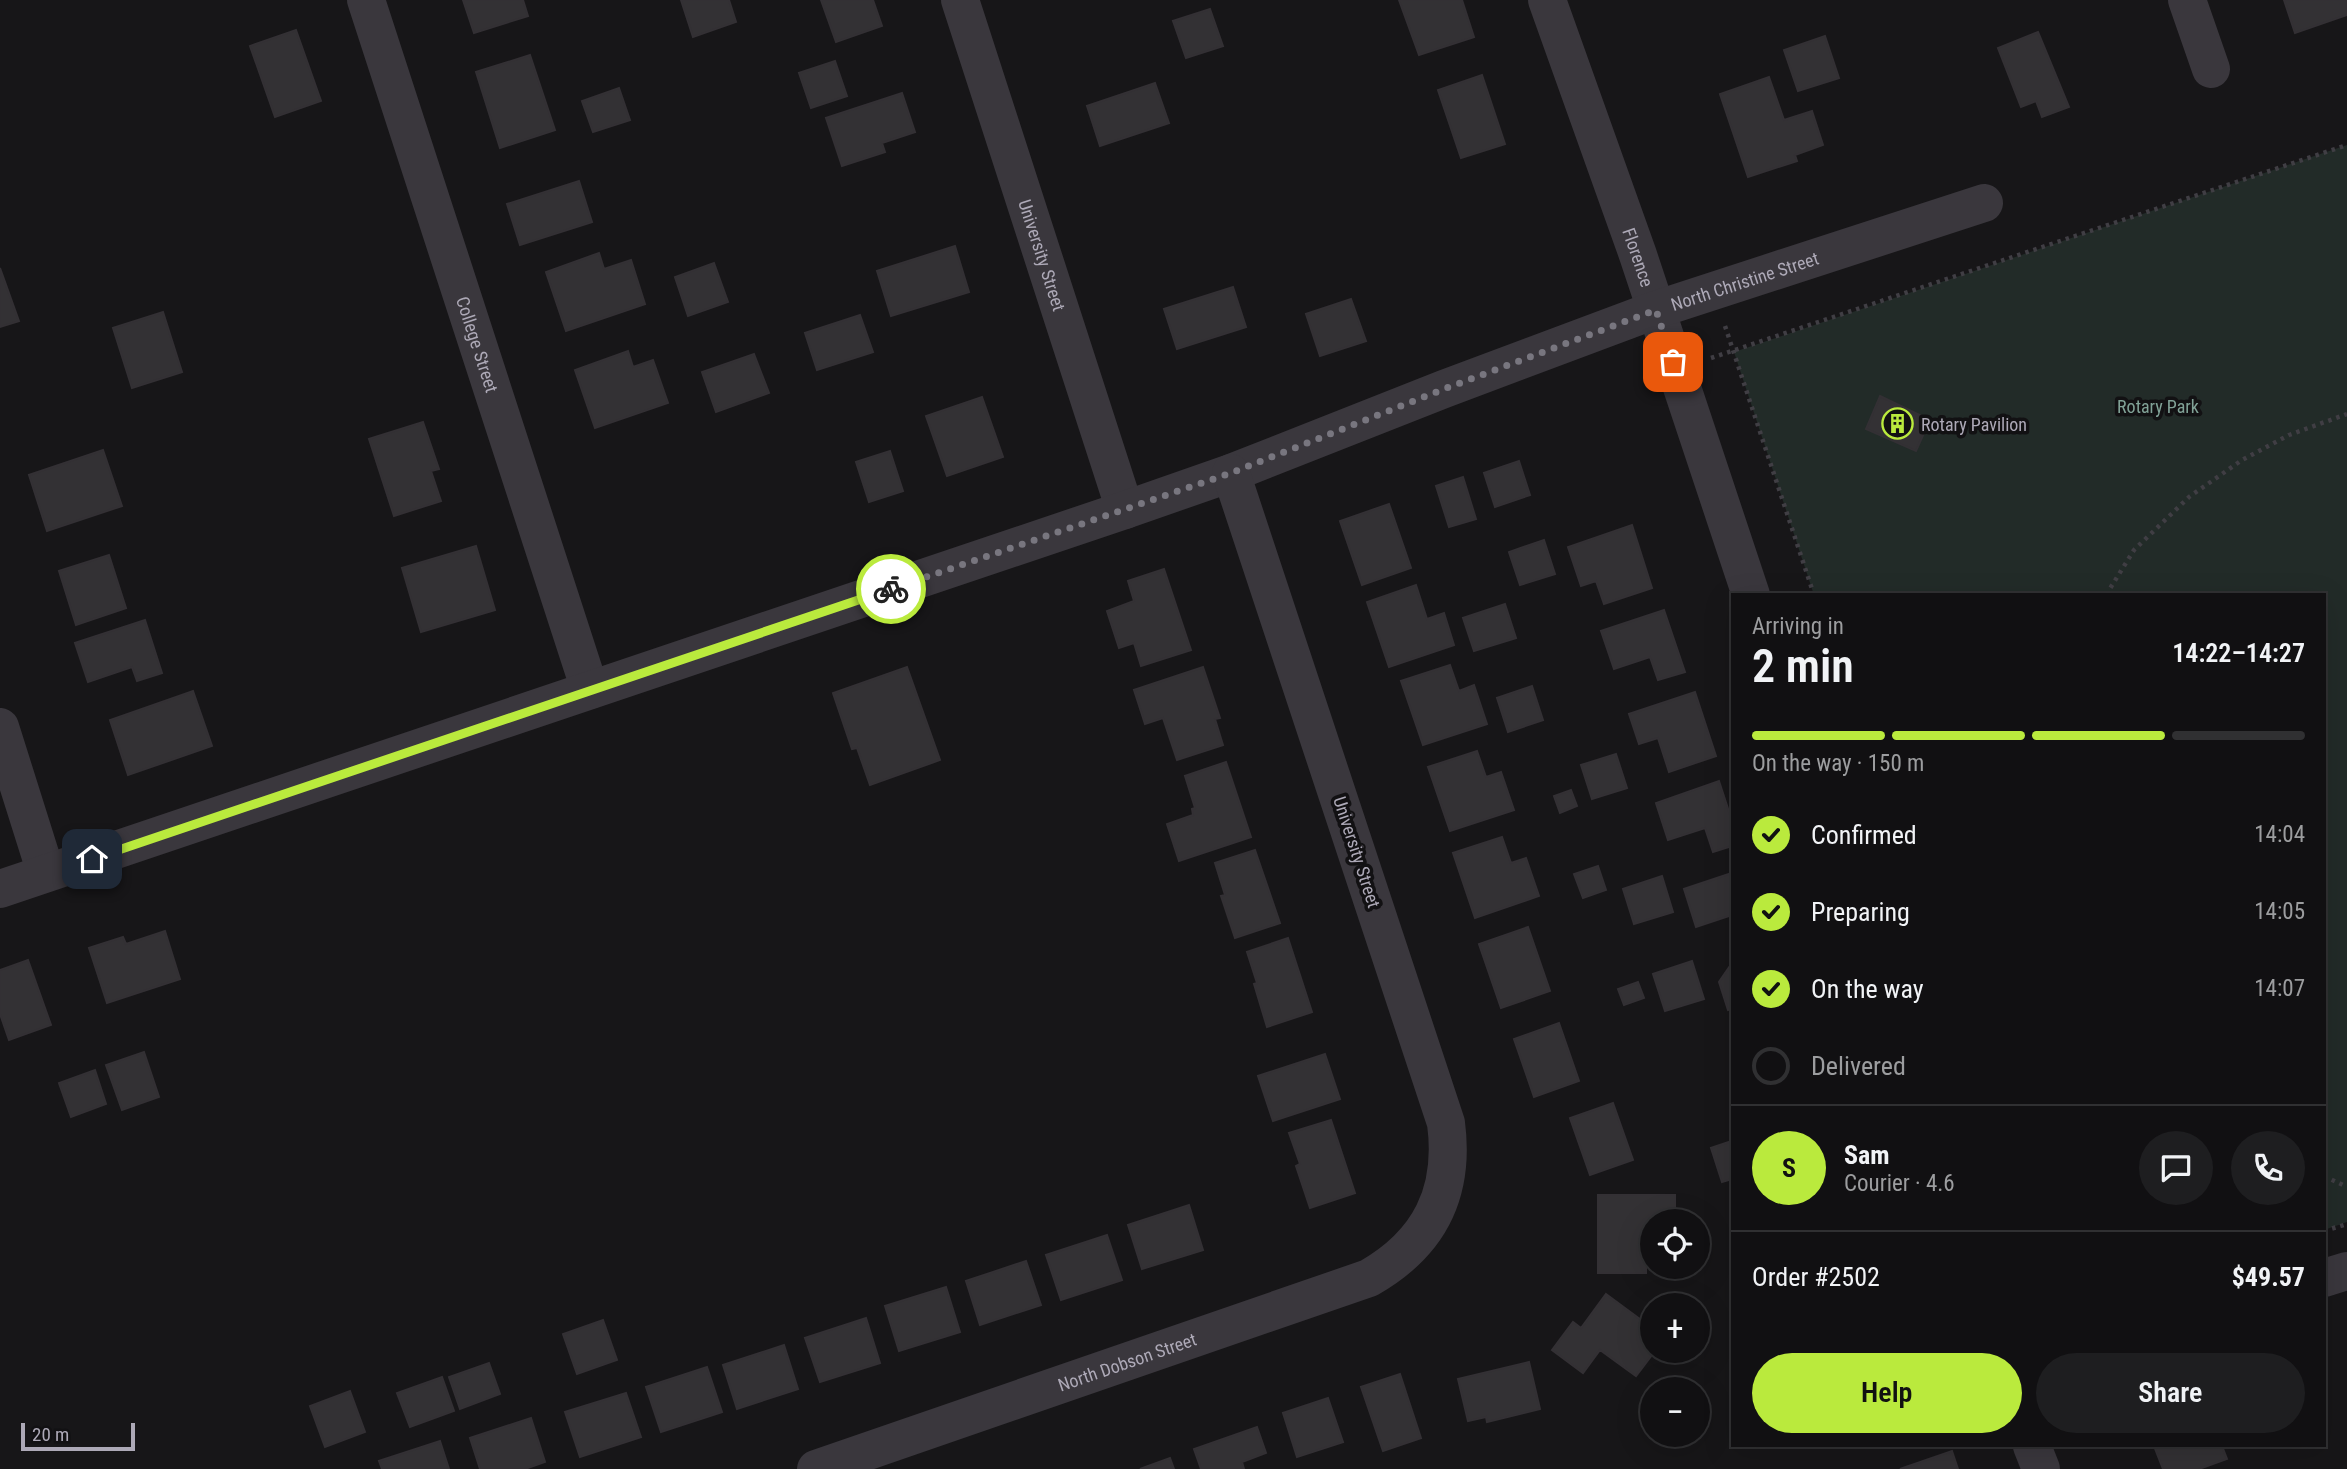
<!DOCTYPE html>
<html lang="en">
<head>
<meta charset="utf-8">
<style>
  :root { --surface:#111012; --page:#1e1e20; --text:#f1f3f6; --muted:#9c9d9f; --line:#303032; --accent:#baea3d }
  body { margin:0; font-family:"Roboto Condensed",sans-serif; background:var(--page); color:var(--text); height:100vh; display:flex; flex-direction:column; font-size:26px; white-space:nowrap }
  * { box-sizing:border-box; margin:0 }
  p { font-size:23px; color:var(--muted) }
  .icon { flex:none; width:38px; height:38px; fill:none; stroke:currentColor; stroke-width:2; stroke-linecap:round; stroke-linejoin:round }
  .map { position:relative; flex:1; overflow:hidden }
  .drawer { position:absolute; left:1731px; top:593px; width:595px; height:854px; display:flex; flex-direction:column; background:var(--surface); border-radius:0px; box-shadow:0 7px 28px #0002,0 0 0 2px var(--line) }
  .drawer>* { flex:none }
  .fabs { position:absolute; left:1640px; top:1209px; display:grid; gap:14px }
  .fabs a { display:grid; place-items:center; width:70px; height:70px; border-radius:50%; background:var(--surface); box-shadow:0 7px 28px #0002,0 0 0 2px var(--line); font-size:35px }
  .scale { position:absolute; left:21px; bottom:18px; width:114px; box-sizing:border-box; padding-left:7px; border:4px solid #ada9b7; border-top:0; font-size:19px; line-height:24px; white-space:nowrap; color:#ada9b7; -webkit-text-stroke:5px #121113; paint-order:stroke }
  .pin { position:absolute; display:grid; place-items:center; width:60px; height:60px; color:#fff; margin:-30px; border-radius:14px; box-shadow:0 4px 10px #0006 }
  .courier { position:absolute; display:grid; place-items:center; width:70px; height:70px; margin:-35px; border:5px solid #baea3d; border-radius:50%; background:#fff; color:#222; box-shadow:0 2px 9px #0007 }
  .summary em { font-style:normal; font-weight:600 }
  .summary div { display:flex; flex-direction:column-reverse }
  .summary { display:flex; align-items:center; justify-content:space-between; height:119px; padding:0 21px }
  h1 { font-size:46px; font-weight:600; line-height:52px }
  .bar { display:grid; grid-template-columns:repeat(4,1fr); gap:10px 7px; align-content:center; height:84px; padding:0 21px }
  .bar i { height:9px; border-radius:5px; background:var(--line) }
  .bar .active { background:var(--accent) }
  .bar p { grid-column:span 4 }
  .line { display:flex; align-items:center; gap:18px; padding:0 21px; border-top:2px solid var(--line) }
  .line div { flex:1 }
  .round { display:grid; place-items:center; flex:none; width:74px; height:74px; border-radius:37px; background:var(--page) }
  ol { padding:0 21px; list-style:none }
  li { display:flex; align-items:center; gap:21px; height:77px }
  li p { margin-inline-start:auto }
  li .icon { padding:7px; border-radius:50%; background:var(--accent); color:#111; stroke-width:4 }
  li:last-child { color:var(--muted) }
  li i { width:38px; height:38px; border:4px solid var(--line); border-radius:50% }
  .action { display:flex; gap:14px; margin-top:auto; padding:14px 21px }
  .action a { flex:1; height:80px; border-radius:42px; background:var(--accent); color:#111; font-size:28px; font-weight:600; line-height:80px; text-align:center }
  .action a+a { background:var(--page); color:var(--text) }
  .map>svg:first-child { display:block }
</style>
</head>
<body>
<div class="map">
<svg width="2347" height="1469" viewBox="0 0 2347 1469">
  <rect width="100%" height="100%" fill="#171618"/>
  <path fill="#222b28" d="M2347 145V1222L2324 1230V595H1814L1734 352Z"/>
  <path fill="#333134" stroke="#333034" stroke-width="2" d="M463 0H523L528 16 474 33Z
    M681 0H729L736 22 693 37Z
    M821 0H873L882 26 836 42Z
    M1399 0H1462L1474 37 1419 55Z
    M2284 0H2347V15L2295 33Z
    M1210 9 1223 46 1186 58 1173 21Z
    M296 30 321 101 275 117 250 46Z
    M2038 32 2069 107 2042 117 2036 101 2021 107 1998 48Z
    M1825 36 1839 78 1798 91 1784 50Z
    M530 55 555 130 500 148 476 72Z
    M835 61 847 96 811 108 799 73Z
    M1482 75 1505 144 1461 158 1438 90Z
    M1769 77 1784 120 1812 111 1823 145 1795 155 1797 161 1748 177 1720 94Z
    M1155 83 1169 123 1100 146 1087 106Z
    M619 88 630 120 593 132 582 101Z
    M902 93 915 132 882 143 885 152 842 166 826 118Z
    M579 181 592 222 520 245 507 204Z
    M955 246 969 292 891 316 877 271Z
    M599 253 604 269 631 260 645 304 566 331 546 272Z
    M714 263 728 302 688 316 675 277Z
    M0 268 19 321 0 327Z
    M1233 287 1246 327 1177 349 1164 309Z
    M1351 299 1366 341 1320 356 1306 314Z
    M163 312 182 372 132 388 113 328Z
    M860 315 873 352 817 370 805 333Z
    M628 351 633 367 653 360 668 403 595 428 575 370Z
    M754 354 769 393 716 412 702 372Z
    M1880 396 1930 420 1916 451 1866 429Z
    M982 397 1003 457 947 476 926 416Z
    M423 422 439 469 431 471 441 501 394 516 369 439Z
    M103 450 122 506 47 531 29 475Z
    M890 451 903 491 869 502 856 462Z
    M1519 461 1530 495 1495 507 1484 473Z
    M1463 477 1476 519 1449 527 1436 486Z
    M1389 504 1411 568 1362 585 1340 521Z
    M1632 525 1652 588 1604 604 1596 581 1581 586 1568 547Z
    M1544 540 1555 574 1520 585 1509 552Z
    M476 546 495 610 421 632 402 568Z
    M109 555 126 608 76 625 59 571Z
    M1164 569 1191 650 1141 666 1134 643 1119 648 1107 611 1134 601 1128 581Z
    M1416 585 1427 619 1444 613 1454 645 1389 667 1367 602Z
    M1505 604 1516 638 1474 651 1463 618Z
    M1664 610 1685 672 1658 680 1650 657 1614 669 1601 631Z
    M145 620 162 673 137 681 132 667 88 682 75 643Z
    M1450 665 1459 691 1474 685 1487 724 1423 745 1401 681Z
    M907 667 940 760 870 785 857 748 852 749 833 693Z
    M1203 667 1220 718 1215 719 1223 745 1177 760 1163 718 1145 724 1134 690Z
    M1532 686 1543 720 1508 732 1497 698Z
    M193 691 212 746 128 775 110 720Z
    M1695 692 1716 756 1669 772 1658 738 1639 744 1629 714Z
    M1477 751 1486 777 1501 772 1514 810 1450 831 1428 767Z
    M1616 754 1627 788 1592 799 1581 765Z
    M1226 762 1251 837 1179 861 1167 824 1193 815 1192 809 1195 808 1185 776Z
    M1719 781 1732 821V846L1713 852 1705 828 1668 840 1656 803Z
    M1571 790 1577 806 1560 813 1554 796Z
    M1502 837 1511 863 1526 858 1539 896 1475 918 1453 853Z
    M1255 850 1280 923 1235 938 1221 896 1225 895 1215 863Z
    M1598 866 1606 890 1583 898 1574 874Z
    M1732 873V915L1696 927 1684 889Z
    M1662 876 1673 912 1634 924 1623 889Z
    M1528 927 1550 991 1501 1008 1479 944Z
    M165 931 180 979 107 1003 89 948 123 937 126 944Z
    M1288 938 1312 1012 1267 1027 1254 984 1257 983 1247 952Z
    M28 960 51 1025 9 1040 0 1014V970Z
    M1692 961 1704 999 1665 1011 1653 974Z
    M1732 963V1009L1728 1010 1719 982Z
    M1638 982 1644 998 1624 1005 1618 989Z
    M1559 1023 1579 1081 1534 1097 1514 1039Z
    M144 1052 159 1097 122 1110 106 1065Z
    M1325 1054 1340 1099 1273 1121 1258 1076Z
    M95 1070 106 1104 71 1117 59 1083Z
    M1613 1103 1633 1160 1590 1175 1570 1118Z
    M1331 1120 1355 1193 1310 1208 1296 1166 1300 1164 1289 1133Z
    M1732 1141V1179L1722 1182 1711 1148Z
    M1598 1195H1675V1222H1652V1234H1646V1273H1598Z
    M1189 1205 1203 1250 1142 1269 1128 1225Z
    M1107 1235 1122 1280 1061 1300 1046 1255Z
    M1026 1261 1041 1305 980 1325 966 1281Z
    M946 1287 960 1332 899 1351 885 1306Z
    M1606 1294 1652 1328V1351H1655L1636 1376 1600 1350 1583 1373 1552 1350 1573 1322 1581 1328Z
    M866 1318 880 1363 820 1382 805 1338Z
    M603 1320 617 1360 577 1374 563 1334Z
    M784 1345 798 1389 737 1409 723 1365Z
    M1529 1362 1540 1409 1487 1422 1486 1417 1468 1421 1458 1379Z
    M489 1363 500 1394 460 1409 449 1377Z
    M707 1367 722 1412 661 1432 646 1387Z
    M1400 1374 1421 1438 1383 1451 1361 1387Z
    M442 1377 454 1411 410 1427 397 1393Z
    M350 1391 365 1432 325 1447 310 1406Z
    M626 1393 641 1437 580 1457 565 1412Z
    M1328 1398 1343 1442 1297 1457 1283 1413Z
    M531 1418 545 1462 525 1469H480L470 1438Z
    M1257 1427 1266 1453 1242 1462 1244 1469H1201L1194 1449Z
    M440 1441 449 1469H382L379 1461Z
    M2154 1446H2222L2227 1459 2199 1469H2163Z
    M1952 1451 1958 1469H1900Z
    M1170 1458 1174 1469H1140Z"/>
  <g fill="none" stroke-linecap="round" stroke-linejoin="round">
    <path stroke="#403e44" stroke-width="4.5" stroke-dasharray="3.5 5" stroke-linecap="butt" d="M1725 326 1814 595
      M1711 358 2347 145
      M2106 595 2134 550 2189 497 2242 460 2289 435 2347 414
      M2324 1176 2347 1187
      M2324 1231 2347 1224"/>
    <g stroke="#3a373d" stroke-width="38">
      <path id="s1" d="M366 0 590 690"/>
      <path id="s2" d="M960 0 1125 510"/>
      <path id="s3" d="M1547 0 1638 255 1751 595"/>
      <path d="M2187 0 2211 69"/>
      <path d="M0 727 46 873"/>
      <path id="s4" d="M0 889 1125 510 1231 473 1444 389 1655 310 1984 203"/>
      <path d="M2324 1278 2347 1271"/>
      <path d="M2032 1446 2041 1469"/>
      <path id="s5" d="M816 1469 1369 1278C1430 1243 1455 1192 1446 1123L1231 473"/>
    </g>
  </g>
  <g fill="none" stroke-linecap="round" stroke-linejoin="round">
    <path stroke="#78767f" stroke-width="7" stroke-dasharray="0 12.6" d="M891 589 1231 473 1444 389 1656 310 1673 362"/>
    <path stroke="#baea3d" stroke-width="9" d="M92 859 891 589"/>
  </g>
  <defs>
    <symbol id="building-ring" viewBox="-11 -11 22 22"><circle r="9.5" fill="#121113" stroke="#baea3d" stroke-width="1.5"/><path d="M-4-6H4V6H1V3H-1V6H-4ZM-2.5-4.3h1.7v1.8h-1.7ZM.8-4.3h1.7v1.8H.8ZM-2.5-1h1.7V.8h-1.7ZM.8-1h1.7V.8H.8Z" fill="#baea3d"/></symbol>
  </defs>
  <g fill-rule="evenodd">
    <use href="#building-ring" x="1880" y="406" width="35" height="35"/>
  </g>
  <g text-anchor="middle" dominant-baseline="central" stroke-width="7" stroke-linejoin="round" paint-order="stroke">
    <g font-size="18" fill="#ada9b7" stroke="#121113">
      <text stroke="none"><textPath href="#s2" startOffset="268">University Street</textPath></text>
      <text stroke="none"><textPath href="#s3" startOffset="273">Florence</textPath></text>
      <text stroke="none"><textPath href="#s4" startOffset="1848">North Christine Street</textPath></text>
      <text stroke="none"><textPath href="#s1" startOffset="362">College Street</textPath></text>
      <text transform="translate(1357 852) rotate(72)">University Street</text>
      <text stroke="none"><textPath href="#s5" startOffset="329">North Dobson Street</textPath></text>
    </g>
    <g font-size="18" fill="#81a297" stroke="#121113">
      <text x="2158" y="406">Rotary Park</text>
    </g>
    <g font-size="18" fill="#ada9b7" stroke="#121113" text-anchor="start">
      <text x="1921" y="424">Rotary Pavilion</text>
    </g>
  </g>
</svg>
<div class="fabs">
<a><svg class="icon" aria-label="locate" viewBox="0 0 24 24"><circle cx="12" cy="12" r="6"/><path d="M12 2v4M12 18v4M2 12h4M18 12h4"/></svg></a>
<a>+</a>
<a>−</a>
</div>
<div class="scale">20 m</div>
<div class="pin" style="left:1673px;top:362px;background:#ea580c"><svg class="icon" aria-label="bag" viewBox="0 0 24 24"><path d="M5 8h14l-1 12H6zM9 8a3 3 0 0 1 6 0"/></svg></div>
<div class="pin" style="left:92px;top:859px;background:#1f2937"><svg class="icon" aria-label="home" viewBox="0 0 24 24"><path d="M3 11l9-7 9 7M6 9v11h12V9"/></svg></div>
<div class="courier" style="left:891px;top:589px"><svg class="icon" aria-label="bike" viewBox="0 0 24 24"><circle cx="6" cy="16" r="4"/><circle cx="18" cy="16" r="4"/><path d="M6 16l4-8h5l3 8M10 8l3 8H6M13 5h3"/></svg></div>
<section class="drawer">
<div class="summary"><div><h1>2 min</h1><p>Arriving in</p></div><em>14:22–14:27</em></div>
<div class="bar"><i class="active"></i><i class="active"></i><i class="active"></i><i></i><p>On the way · 150 m</p></div>
<ol>
<li><svg class="icon" aria-label="check" viewBox="0 0 24 24"><path d="M5 12l5 5 9-10"/></svg>Confirmed<p>14:04</p></li>
<li><svg class="icon" aria-label="check" viewBox="0 0 24 24"><path d="M5 12l5 5 9-10"/></svg>Preparing<p>14:05</p></li>
<li><svg class="icon" aria-label="check" viewBox="0 0 24 24"><path d="M5 12l5 5 9-10"/></svg>On the way<p>14:07</p></li>
<li><i></i>Delivered</li>
</ol>
<div class="line" style="height:126px"><b class="round" style="background:var(--accent);color:#111">S</b><div><b>Sam</b><p>Courier · 4.6</p></div><a class="round"><svg class="icon" aria-label="chat" viewBox="0 0 24 24"><path d="M4 5h16v11H9l-5 4z"/></svg></a><a class="round"><svg class="icon" aria-label="phone" viewBox="0 0 24 24"><path d="M5 4h4l2 5-3 2q2 4 5 5l2-3 5 2v4C11 20 4 13 5 4z"/></svg></a></div>
<div class="line" style="height:91px"><div>Order #2502</div><b>$49.57</b></div>
<div class="action"><a>Help</a><a>Share</a></div>
</section>
</div>
</body>
</html>
